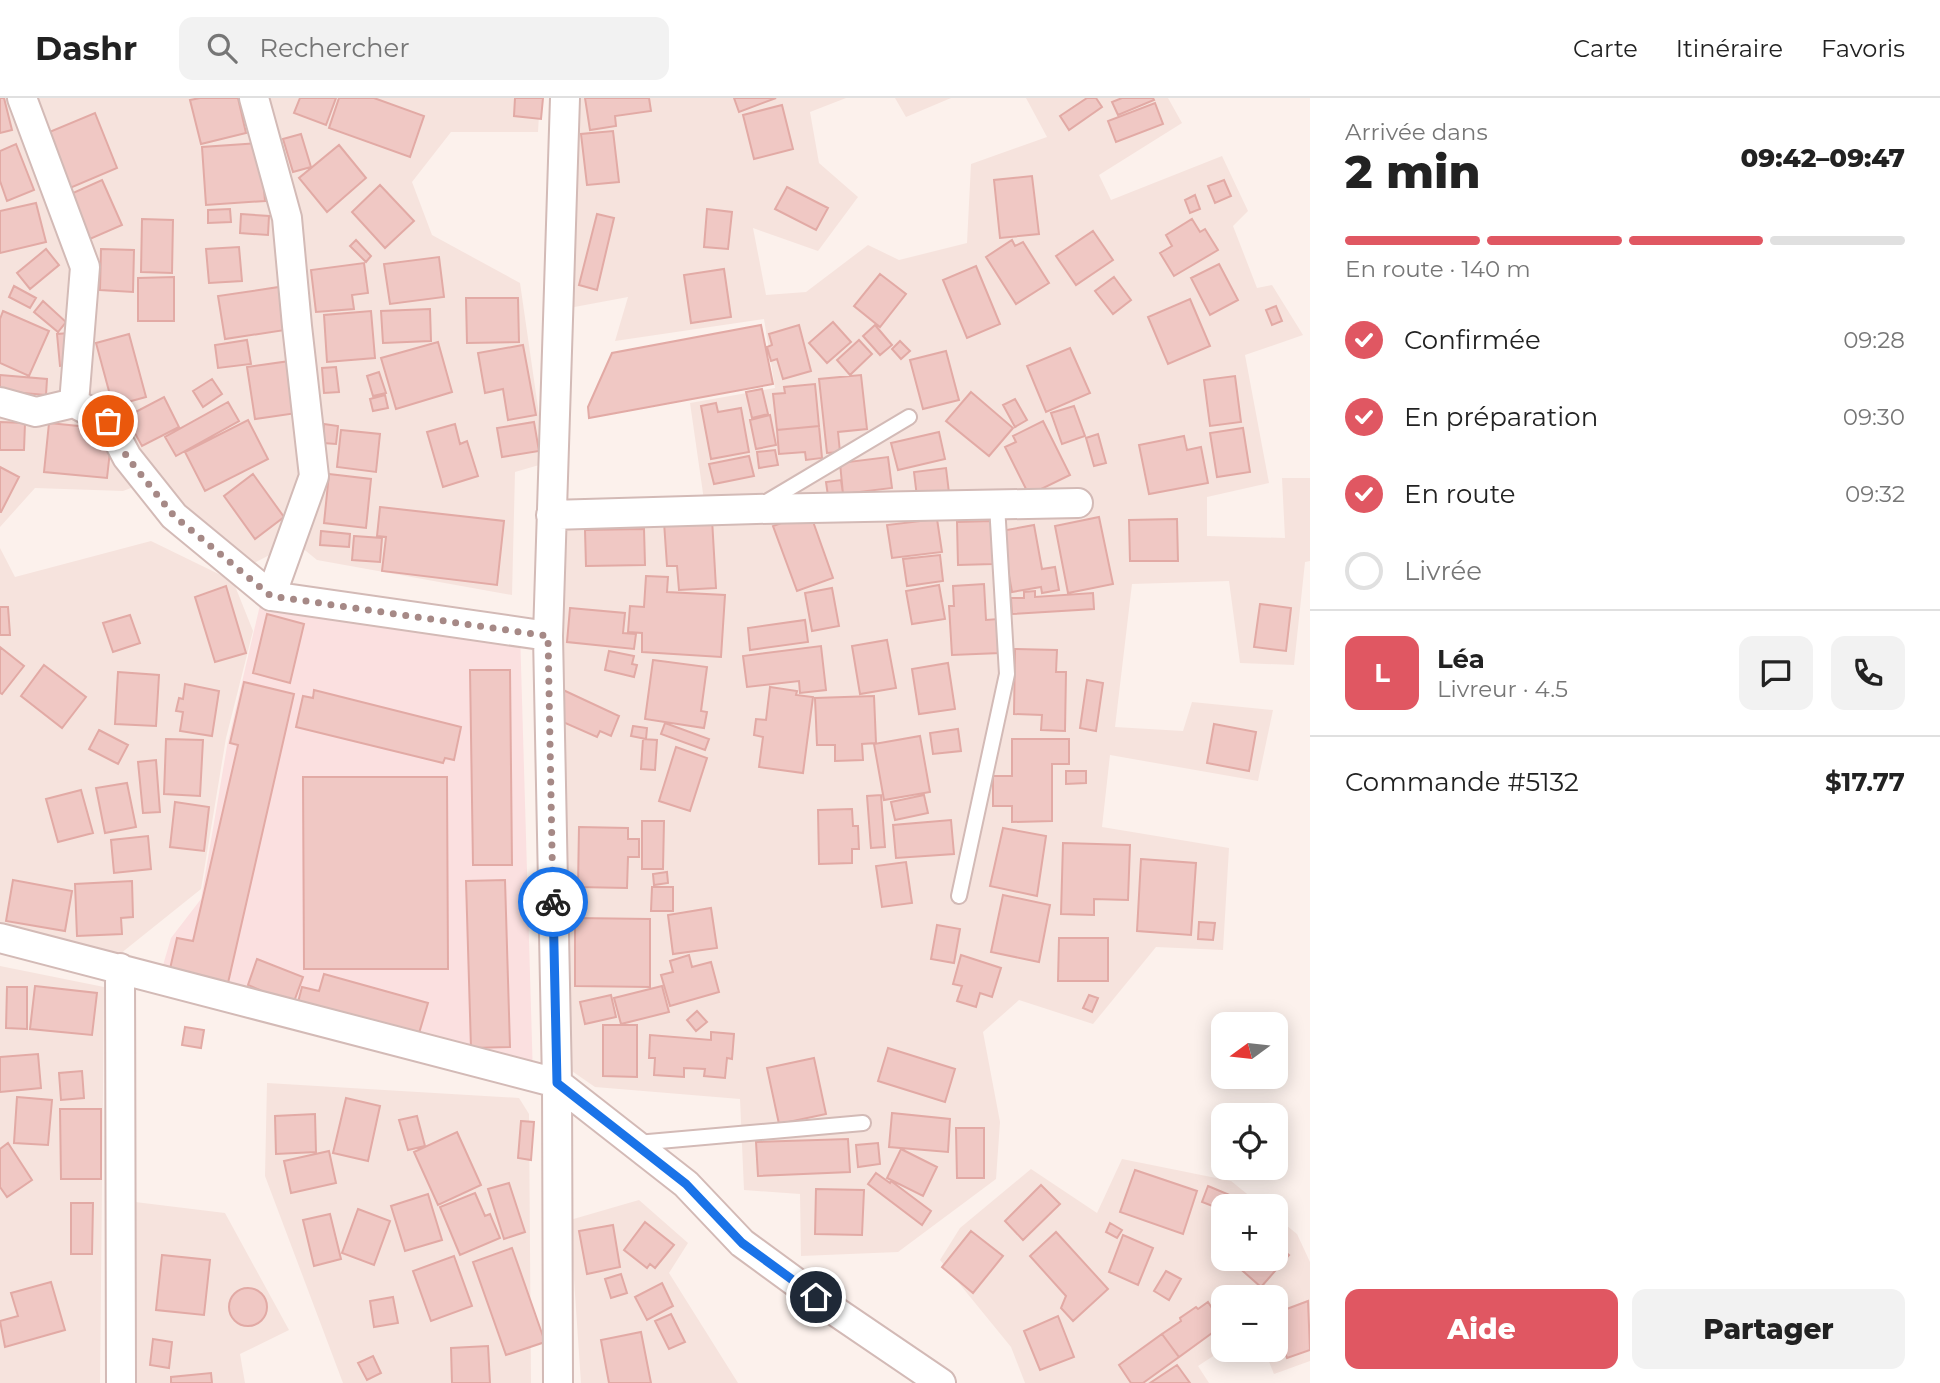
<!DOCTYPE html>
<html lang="fr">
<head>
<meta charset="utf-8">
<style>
  :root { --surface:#fff; --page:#f2f2f2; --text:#222; --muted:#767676; --line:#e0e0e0; --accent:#e05762 }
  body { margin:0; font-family:Montserrat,sans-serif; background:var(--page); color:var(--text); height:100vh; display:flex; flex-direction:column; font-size:26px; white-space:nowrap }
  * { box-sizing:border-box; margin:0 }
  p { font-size:23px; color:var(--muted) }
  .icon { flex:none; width:38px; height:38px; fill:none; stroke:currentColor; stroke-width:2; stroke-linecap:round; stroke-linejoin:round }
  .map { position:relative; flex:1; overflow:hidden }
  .sheet { display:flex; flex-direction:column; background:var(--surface); width:630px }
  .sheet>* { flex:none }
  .needle { width:46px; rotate:255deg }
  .buttons { position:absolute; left:1211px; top:914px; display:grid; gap:14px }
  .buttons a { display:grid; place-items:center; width:77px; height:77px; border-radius:14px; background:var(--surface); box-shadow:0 4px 18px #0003; font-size:35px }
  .pin { position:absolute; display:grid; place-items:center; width:60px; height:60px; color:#fff; margin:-30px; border:4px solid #fff; border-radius:50%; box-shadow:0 2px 7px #0007 }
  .courier { position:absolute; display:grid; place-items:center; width:70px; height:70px; margin:-35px; border:5px solid #1a73e8; border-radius:50%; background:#fff; color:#222; box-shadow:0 2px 9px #0007 }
  .head em { font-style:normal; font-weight:800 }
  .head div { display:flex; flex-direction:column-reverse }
  .head { display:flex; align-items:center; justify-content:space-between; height:119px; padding:0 35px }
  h1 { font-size:46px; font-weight:800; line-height:52px }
  .bar { display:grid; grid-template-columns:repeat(4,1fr); gap:10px 7px; align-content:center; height:84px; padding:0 35px }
  .bar i { height:9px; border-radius:5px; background:var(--line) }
  .bar .selected { background:var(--accent) }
  .bar p { grid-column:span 4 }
  .line { display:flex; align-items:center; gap:18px; padding:0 35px; border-top:2px solid var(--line) }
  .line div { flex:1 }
  .round { display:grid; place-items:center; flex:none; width:74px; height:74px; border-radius:14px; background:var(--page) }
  ol { padding:0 35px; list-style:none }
  li { display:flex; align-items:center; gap:21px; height:77px }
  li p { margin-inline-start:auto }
  li .icon { padding:7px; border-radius:50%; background:var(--accent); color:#fff; stroke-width:4 }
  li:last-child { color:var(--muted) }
  li i { width:38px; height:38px; border:4px solid var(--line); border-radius:50% }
  .cta { display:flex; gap:14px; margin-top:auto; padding:14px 35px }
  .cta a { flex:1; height:80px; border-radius:14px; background:var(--accent); color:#fff; font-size:28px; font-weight:800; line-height:80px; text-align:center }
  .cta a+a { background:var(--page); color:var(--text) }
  header { display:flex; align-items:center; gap:42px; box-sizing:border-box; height:98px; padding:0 35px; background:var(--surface); border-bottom:2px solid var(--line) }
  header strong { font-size:33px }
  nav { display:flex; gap:38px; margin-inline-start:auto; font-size:24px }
  .search { width:490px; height:63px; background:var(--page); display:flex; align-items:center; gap:18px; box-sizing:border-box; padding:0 24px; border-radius:14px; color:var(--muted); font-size:26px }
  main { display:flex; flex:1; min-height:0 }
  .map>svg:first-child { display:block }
</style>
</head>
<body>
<header>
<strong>Dashr</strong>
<div class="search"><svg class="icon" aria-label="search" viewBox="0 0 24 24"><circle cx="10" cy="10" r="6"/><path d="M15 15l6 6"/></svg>Rechercher</div>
<nav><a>Carte</a><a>Itinéraire</a><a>Favoris</a></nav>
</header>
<main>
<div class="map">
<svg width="1310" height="1285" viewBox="0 0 1310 1285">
  <rect width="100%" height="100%" fill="#fcf1ec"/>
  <path fill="#f6e3dd" d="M0 0H540L538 34H451L412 84 432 137 520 185 546 365 515 374 512 497 317 462 295 444 254 465 152 382 123 393 35 390 0 429Z
    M569 0H846L810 14 819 65 858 99 818 153 753 130 766 197 806 194 868 147 899 162 967 145 971 66 1047 39 1026 0H1168L1182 25 1099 77 1111 102 1222 58 1248 113 1233 128 1257 190 1272 187 1303 237 1245 257 1269 385 1207 399V438L1285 440 1282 380H1310V463L1305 464 1294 567 1240 565 1229 483 1132 486 1115 629 1183 633 1192 604 1273 612 1258 683 1110 657 1102 729 1229 750 1223 852 1156 849 1093 926 1019 902 983 934 1000 1024 996 1081 898 1154 801 1158 800 1096 744 1092 740 1001 595 989 566 969 561 432 706 416 690 305 775 290 764 221 615 243 628 199 569 210Z
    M895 0H951L906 19Z
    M151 443 233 483 253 533 226 640 201 791 120 856 0 825V450L15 479Z
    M0 868 104 889 100 1285H0Z
    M267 985 519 1000 529 1016 531 1285H343L265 1078Z
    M1122 1061 1231 1083 1262 1108H1223V1160H1276V1119L1297 1136 1310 1164V1263L1274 1276 1264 1251H1276V1199H1223L1224 1251 1198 1268 1209 1285H1025L1011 1249 940 1162 960 1130 1031 1071 1097 1115Z
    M639 1102 688 1145 669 1175 738 1285H581L570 1122Z
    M135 1104 225 1115 289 1232 240 1256 245 1285H136Z"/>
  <path fill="#fbe0e0" d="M260 507 520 533 533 979 161 874 171 840 201 801 227 648Z"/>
  <path fill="#f0c8c4" stroke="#e2aaa5" stroke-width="2" d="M0 0H4L12 32 0 35Z
    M200 0H238L246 35 201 46 190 2Z
    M300 0H336L326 27 294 15Z
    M339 0H374L424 18 410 59 329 30Z
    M515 0H543L541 21 514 18Z
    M585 0H649L651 13 615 18 616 28 590 32Z
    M734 0H776L739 14Z
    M1087 0H1096L1102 9 1069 32 1060 18Z
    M1122 0H1153L1154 2 1118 17 1112 4Z
    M1155 5 1163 26 1116 44 1108 23Z
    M782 7 793 51 754 61 743 17Z
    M95 15 117 70 70 90 47 35Z
    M613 33 619 84 587 87 581 36Z
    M301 36 311 69 293 74 283 41Z
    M260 45 265 103 206 107 202 49Z
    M16 46 34 92 7 103 0 83V53Z
    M339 47 366 80 327 114 299 80Z
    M1032 78 1039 136 1000 140 994 82Z
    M102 82 122 127 83 144 64 99Z
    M1224 82 1231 98 1215 105 1208 88Z
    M380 87 414 123 385 150 352 114Z
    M787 89 828 110 816 132 775 111Z
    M1195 97 1200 111 1190 115 1185 102Z
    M36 105 46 144 0 155V113Z
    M230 111 231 124 208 125V112Z
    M707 111 732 114 728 151 704 149Z
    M241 116 269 118 268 137 240 135Z
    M597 116 614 120 597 192 579 187Z
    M142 121 173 122 172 175 141 174Z
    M1192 121 1200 134 1205 131 1218 152 1174 178 1160 155 1172 148 1166 137Z
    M1093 133 1113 162 1076 187 1056 158Z
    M356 142 371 158 366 164 350 148Z
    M1012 142 1015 148 1023 144 1049 185 1016 206 986 159Z
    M239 149 242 183 209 185 206 151Z
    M46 151 59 167 30 191 17 175Z
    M101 151 134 152 133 194 100 192Z
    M439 159 444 199 390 206 384 166Z
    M364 165 368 195 352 197 354 211 316 214 311 172Z
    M1219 166 1238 202 1210 217 1191 180Z
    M976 168 1000 226 967 240 943 182Z
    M724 171 731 219 691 225 684 177Z
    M880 176 906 196 880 229 854 208Z
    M174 179V223H138V180Z
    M1114 179 1131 202 1113 216 1095 193Z
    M14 188 36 200 30 210 9 199Z
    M279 189 285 232 225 241 218 198Z
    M466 200H518L519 244 467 245Z
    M1190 201 1210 248 1168 266 1148 219Z
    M43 203 66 224 58 234 34 214Z
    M1276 208 1282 223 1272 227 1266 212Z
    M430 211 431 243 383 245 381 213Z
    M3 213 49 233 29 278 0 265V221Z
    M371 213 375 260 327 264 324 217Z
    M833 224 851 244 827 265 809 245Z
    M761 227 773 286 589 320 588 309 612 255Z
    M799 227 811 273 783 281 777 261 771 263 767 249 772 247 769 236Z
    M875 227 892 247 880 257 863 238Z
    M69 235 73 267 60 268 57 236Z
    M129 236 146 299 113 308 96 245Z
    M247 242 251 266 218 270 215 247Z
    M859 242 872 256 850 277 837 262Z
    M900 243 910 253 901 261 892 251Z
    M438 244 452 294 396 311 381 260Z
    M523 247 536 317 508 322 503 291 485 295 478 255Z
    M1070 250 1090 295 1046 314 1027 268Z
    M946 253 959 302 923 311 910 262Z
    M290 263 297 315 255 321 247 269Z
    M336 269 339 294 324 295 322 270Z
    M379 274 386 295 373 298 367 278Z
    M0 277 47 281 46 297 0 293Z
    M861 277 867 331 838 334 840 354 827 355 819 281Z
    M1235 278 1241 324 1210 328 1204 282Z
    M212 281 222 296 203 309 193 293Z
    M815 286 819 328 777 332 773 296 785 295 784 289Z
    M762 291 768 316 752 320 746 294Z
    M971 294 1013 330 989 358 946 323Z
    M385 297 388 310 373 313 370 301Z
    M164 299 179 329 142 348 126 319Z
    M1015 301 1027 322 1015 329 1003 307Z
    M228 304 239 323 176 358 165 339Z
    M716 305 718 314 741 310 749 354 711 361 701 308Z
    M1074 308 1085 338 1062 346 1051 315Z
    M770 317 776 347 756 351 750 322Z
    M248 322 268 361 205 393 185 354Z
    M1043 323 1070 377 1029 397 1005 349 1016 344 1013 338Z
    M0 324 25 325 24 352H0Z
    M534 324 539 353 502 359 497 330Z
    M49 325 98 330 97 343 111 344 107 380 44 374Z
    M324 326 338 328 336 346 323 345Z
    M455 326 460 346 467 343 478 378 443 389 427 334Z
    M819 328 822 360 806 362 805 354 779 356 777 332Z
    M1243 330 1250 374 1217 379 1210 335Z
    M341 332 380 336 376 374 337 369Z
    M939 334 945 361 898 372 891 345Z
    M1098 336 1106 365 1094 368 1086 340Z
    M1184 338 1187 352 1201 349 1208 385 1149 396 1139 347Z
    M775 352 778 367 759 370 757 354Z
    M749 358 754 378 714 386 709 366Z
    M888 359 892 390 843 396 840 365Z
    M0 369 19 379 1 414H0Z
    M946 370 949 395 917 399 914 374Z
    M253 376 284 419 255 441 224 398Z
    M329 376 371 381 366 430 324 425Z
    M841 382 844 402 829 405 826 384Z
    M380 409 504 423 497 487 382 473 386 439 377 438Z
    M810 415 833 480 797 493 773 428Z
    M1099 419 1113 486 1068 495 1055 428Z
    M712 421 716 490 679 492 677 468H667L664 424Z
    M937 421 942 454 892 460 887 427Z
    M1177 421 1178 463H1130L1129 422Z
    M992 423 993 466 958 467 957 424Z
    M1034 427 1042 471 1055 469 1059 492 1042 495 1041 489 1012 494 1001 433Z
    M644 431 645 467 586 468 585 432Z
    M321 433 350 436 349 449 320 447Z
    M354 438 382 440 380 464 352 462Z
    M940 457 943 483 907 488 903 461Z
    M646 478 668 479 667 494 725 497 721 559 642 554V535L628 534 630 508 644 509Z
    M984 486 986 522 998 521 1000 555 952 557 949 508H954L953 488Z
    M939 487 945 521 912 526 906 493Z
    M226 488 246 555 215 564 195 499Z
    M832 490 839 528 812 533 805 495Z
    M1035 493V499L1093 495 1094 511 1012 516 1011 500H1024V494Z
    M1260 506 1291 510 1286 553 1254 549Z
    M0 509H8L10 537H0Z
    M570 510 625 515 623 535 636 536 634 551 567 544Z
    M267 516 304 526 290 585 253 575Z
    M130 517 140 545 113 554 103 525Z
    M805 522 808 544 750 552 748 530Z
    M887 542 896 590 860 596 852 548Z
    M821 548 826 592 800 595 799 583 747 589 743 558Z
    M0 549 24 568 2 596 0 595Z
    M1015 551 1057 552 1056 574H1066L1065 633 1041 632 1042 617 1014 616Z
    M609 553 634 558 632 566 637 567 634 579 605 572Z
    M653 562 707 569 701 613 707 614 704 630 645 621Z
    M948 565 955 611 919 616 912 571Z
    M44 567 86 599 62 630 21 598Z
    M470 572H510L512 767H473Z
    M118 574 159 577 156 628 115 626Z
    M1087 582 1103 585 1096 633 1080 630Z
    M244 584 294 596 228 885 170 871 177 840 193 843 238 647 230 645Z
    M185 586 219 593 212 638 180 633 183 614 176 613 179 600 183 601Z
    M770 589 797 593 796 597 813 599 803 675 759 669 763 639 754 637 756 621 766 622Z
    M561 591 619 618 611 638 600 633 597 639 556 621Z
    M314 592 461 629 454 662 445 660 443 665 296 629 303 598 313 600Z
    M874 598 876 645 862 646 863 662 835 663V647H817L815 600Z
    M665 625 709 641 705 652 661 636Z
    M1214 626 1256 634 1249 673 1207 665Z
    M633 628 647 630 646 641 631 638Z
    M958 631 961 653 933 656 930 635Z
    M99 632 128 647 118 666 89 651Z
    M920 638 930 694 884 702 874 646Z
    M166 641 203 642 200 698 164 696Z
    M643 641 657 642 655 672 641 671Z
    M1012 641H1069V666H1052V723L1012 724V708H993V678H1012Z
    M676 649 707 660 690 713 659 703Z
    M156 662 160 714 143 715 138 664Z
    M1066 673H1086V685L1066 686Z
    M303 679H447L448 871H304Z
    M127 685 136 729 105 735 96 690Z
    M81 692 93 735 58 744 46 701Z
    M881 697 885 749 871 750 867 698Z
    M924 697 928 715 895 722 891 704Z
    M175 704 209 709 204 753 170 749Z
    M852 711 853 728H858L859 751H852V765L819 766 818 712Z
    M951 722 954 756 896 760 893 727Z
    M642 723H664L663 771H642Z
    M579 729 628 730V741H639V759H628L627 790 578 789Z
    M1003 730 1046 738 1037 798 990 788Z
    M148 738 151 771 114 775 111 742Z
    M1063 745 1130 747 1128 802 1094 801V817L1061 816Z
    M1141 761 1196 765 1191 837 1137 833Z
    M906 764 912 805 882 809 876 768Z
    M667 774 668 785 654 787 653 776Z
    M13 782 72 793 65 833 6 823Z
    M505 782 510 949 471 950 466 783Z
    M132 783 133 819 121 820 122 836 77 838 75 786Z
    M652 789H673V813H651Z
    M1003 797 1050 807 1039 864 991 854Z
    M711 810 717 850 673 856 668 817Z
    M575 820 650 821V889L575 888Z
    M1199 824 1215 825 1213 842 1198 841Z
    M937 827 960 831 954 865 931 861Z
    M1059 840H1108V883H1058Z
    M689 857 692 869 711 864 719 894 670 908 661 877 673 874 670 863Z
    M961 857 1001 870 992 899 980 895 976 909 957 903 962 888 953 886Z
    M257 861 303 879 292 909 258 896 260 892 248 887Z
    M324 876 428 905 417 942 298 904 302 889 319 893Z
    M35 888 97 895 92 937 30 931Z
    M662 888 669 914 621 926 614 900Z
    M7 889H27V931L6 930Z
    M611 897 616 919 585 926 580 904Z
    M1089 897 1098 900 1092 914 1083 910Z
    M697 913 707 924 696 933 687 922Z
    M603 927H637V979L603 978Z
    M185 929 204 932 201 950 182 947Z
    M711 934 734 936 732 961 727 960 725 980 704 978 705 971 684 970V979L654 977 655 960H649L650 937 711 942Z
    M888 950 955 971 945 1004 878 983Z
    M38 956 41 990 0 994V959Z
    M814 960 826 1016 779 1026 767 970Z
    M82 973 84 1000 61 1002 59 975Z
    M17 999 52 1002 48 1047 14 1045Z
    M346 1000 380 1008 368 1063 333 1055Z
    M60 1011H101V1081H61Z
    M892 1015 950 1021 948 1054 889 1049Z
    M315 1016 316 1054 276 1056 275 1018Z
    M417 1018 425 1048 408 1052 399 1022Z
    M521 1023 534 1024 531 1062 518 1060Z
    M956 1030H984V1080H957Z
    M457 1034 481 1087 438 1107 414 1054Z
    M848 1041 850 1074 758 1078 756 1044Z
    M8 1045 32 1082 7 1099 0 1089V1051Z
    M878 1045 880 1066 858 1069 856 1047Z
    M901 1051 937 1069 923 1098 887 1080Z
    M329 1053 336 1085 291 1095 284 1063Z
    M1135 1072 1197 1093 1183 1136 1120 1114Z
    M876 1075 890 1085 891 1083 931 1113 922 1127 868 1086Z
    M509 1085 525 1134 504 1141 488 1091Z
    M1041 1087 1060 1106 1023 1142 1005 1123Z
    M1208 1088 1244 1103 1243 1108H1223V1112L1202 1104Z
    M816 1091 864 1092 862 1137 815 1136Z
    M475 1095 485 1118 490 1116 500 1140 460 1157 440 1109Z
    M428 1096 442 1142 405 1153 391 1108Z
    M71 1105H93L92 1156H71Z
    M358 1111 390 1123 374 1167 342 1155Z
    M330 1116 341 1161 314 1168 303 1122Z
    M645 1124 674 1147 655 1170 650 1166 647 1170 624 1152Z
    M1110 1125 1122 1132 1117 1140 1106 1134Z
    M613 1127 620 1169 587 1176 579 1133Z
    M971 1133 1003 1158 973 1195 942 1169Z
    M1056 1134 1108 1191 1073 1223 1061 1210 1066 1198 1030 1158Z
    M1123 1137 1153 1150 1138 1187 1109 1174Z
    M1276 1146 1289 1157 1261 1189 1228 1160H1276Z
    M512 1150 545 1244 506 1257 473 1164Z
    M162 1157 210 1162 204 1217 156 1212Z
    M454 1158 472 1208 431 1223 413 1173Z
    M1166 1173 1181 1181 1169 1202 1154 1193Z
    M621 1176 627 1195 611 1200 605 1181Z
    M51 1184 65 1232 5 1249 0 1223 18 1218 11 1195Z
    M662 1185 673 1208 647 1222 635 1199Z
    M229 1209a19 19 0 1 1 38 0a19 19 0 1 1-38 0Z
    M393 1199 398 1225 374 1229 370 1203Z
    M1308 1203 1310 1252 1287 1260 1276 1230V1215Z
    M1208 1204 1223 1227 1179 1259 1162 1236 1181 1223 1180 1220 1196 1209 1198 1211Z
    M671 1216 685 1244 669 1251 655 1223Z
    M1058 1218 1074 1259 1040 1272 1024 1233Z
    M641 1234 651 1285H609L601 1242Z
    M1162 1236 1179 1259 1143 1285H1131L1119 1267Z
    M153 1241 172 1244 169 1270 150 1267Z
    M488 1248 490 1285H452L451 1250Z
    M373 1258 381 1275 367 1282 358 1265Z
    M1177 1267 1190 1285H1150Z
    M211 1275 212 1285H171V1279Z"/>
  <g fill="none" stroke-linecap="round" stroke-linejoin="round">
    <defs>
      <path id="service" d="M763 406 909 319
        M959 798 1007 576 997 407
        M637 1045 863 1025"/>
      <path id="minor" d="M22 0 85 169 74 305 108 323 127 359 174 418 271 498 548 538
        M254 0 287 120 297 228 314 378 271 498
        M0 304 36 314 74 305
        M551 417 756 411 1078 405
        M0 840 557 985 686 1086 742 1145 835 1213 941 1285
        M120 870 121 1285
        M558 1285 557 985 548 538 565 0"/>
    </defs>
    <use href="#service" stroke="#d3bab6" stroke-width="18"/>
    <use href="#minor" stroke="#d3bab6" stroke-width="32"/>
    <use href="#service" stroke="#fff" stroke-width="14"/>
    <use href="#minor" stroke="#fff" stroke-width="28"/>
  </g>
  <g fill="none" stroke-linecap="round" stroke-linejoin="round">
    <path stroke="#a68986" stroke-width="7" stroke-dasharray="0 12.6" d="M108 323 127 359 174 418 271 498 548 538 553 804"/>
    <path stroke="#1a73e8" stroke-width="9" d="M553 804 557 985 686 1086 742 1145 816 1199"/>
  </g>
</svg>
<div class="buttons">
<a><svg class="needle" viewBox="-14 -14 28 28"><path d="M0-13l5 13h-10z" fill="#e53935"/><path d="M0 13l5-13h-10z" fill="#767676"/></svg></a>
<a><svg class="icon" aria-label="locate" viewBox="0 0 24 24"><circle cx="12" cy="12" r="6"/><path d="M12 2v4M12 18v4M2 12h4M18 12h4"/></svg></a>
<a>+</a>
<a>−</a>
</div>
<div class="pin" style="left:108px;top:323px;background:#ea580c"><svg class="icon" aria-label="bag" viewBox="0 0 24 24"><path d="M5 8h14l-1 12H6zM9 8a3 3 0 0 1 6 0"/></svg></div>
<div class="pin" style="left:816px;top:1199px;background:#1f2937"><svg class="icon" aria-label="home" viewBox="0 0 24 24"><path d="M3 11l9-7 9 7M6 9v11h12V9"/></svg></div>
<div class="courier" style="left:553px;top:804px"><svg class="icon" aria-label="bike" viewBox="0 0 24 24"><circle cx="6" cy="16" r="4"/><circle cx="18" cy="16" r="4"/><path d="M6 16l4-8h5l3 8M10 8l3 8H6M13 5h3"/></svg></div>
</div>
<section class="sheet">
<div class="head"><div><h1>2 min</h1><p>Arrivée dans</p></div><em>09:42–09:47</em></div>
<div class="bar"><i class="selected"></i><i class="selected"></i><i class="selected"></i><i></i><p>En route · 140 m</p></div>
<ol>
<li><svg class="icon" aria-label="check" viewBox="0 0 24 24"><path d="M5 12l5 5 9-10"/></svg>Confirmée<p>09:28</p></li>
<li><svg class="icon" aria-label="check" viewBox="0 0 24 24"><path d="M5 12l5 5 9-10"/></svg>En préparation<p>09:30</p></li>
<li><svg class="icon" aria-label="check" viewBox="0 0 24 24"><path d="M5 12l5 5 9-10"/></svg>En route<p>09:32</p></li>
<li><i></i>Livrée</li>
</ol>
<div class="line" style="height:126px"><b class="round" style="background:var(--accent);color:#fff">L</b><div><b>Léa</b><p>Livreur · 4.5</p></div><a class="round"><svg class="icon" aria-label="chat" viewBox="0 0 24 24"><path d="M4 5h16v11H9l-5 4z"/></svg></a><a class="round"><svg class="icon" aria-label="phone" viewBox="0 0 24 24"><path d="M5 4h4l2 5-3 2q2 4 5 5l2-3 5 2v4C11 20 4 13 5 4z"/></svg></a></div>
<div class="line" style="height:91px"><div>Commande #5132</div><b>$17.77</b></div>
<div class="cta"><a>Aide</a><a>Partager</a></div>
</section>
</main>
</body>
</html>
